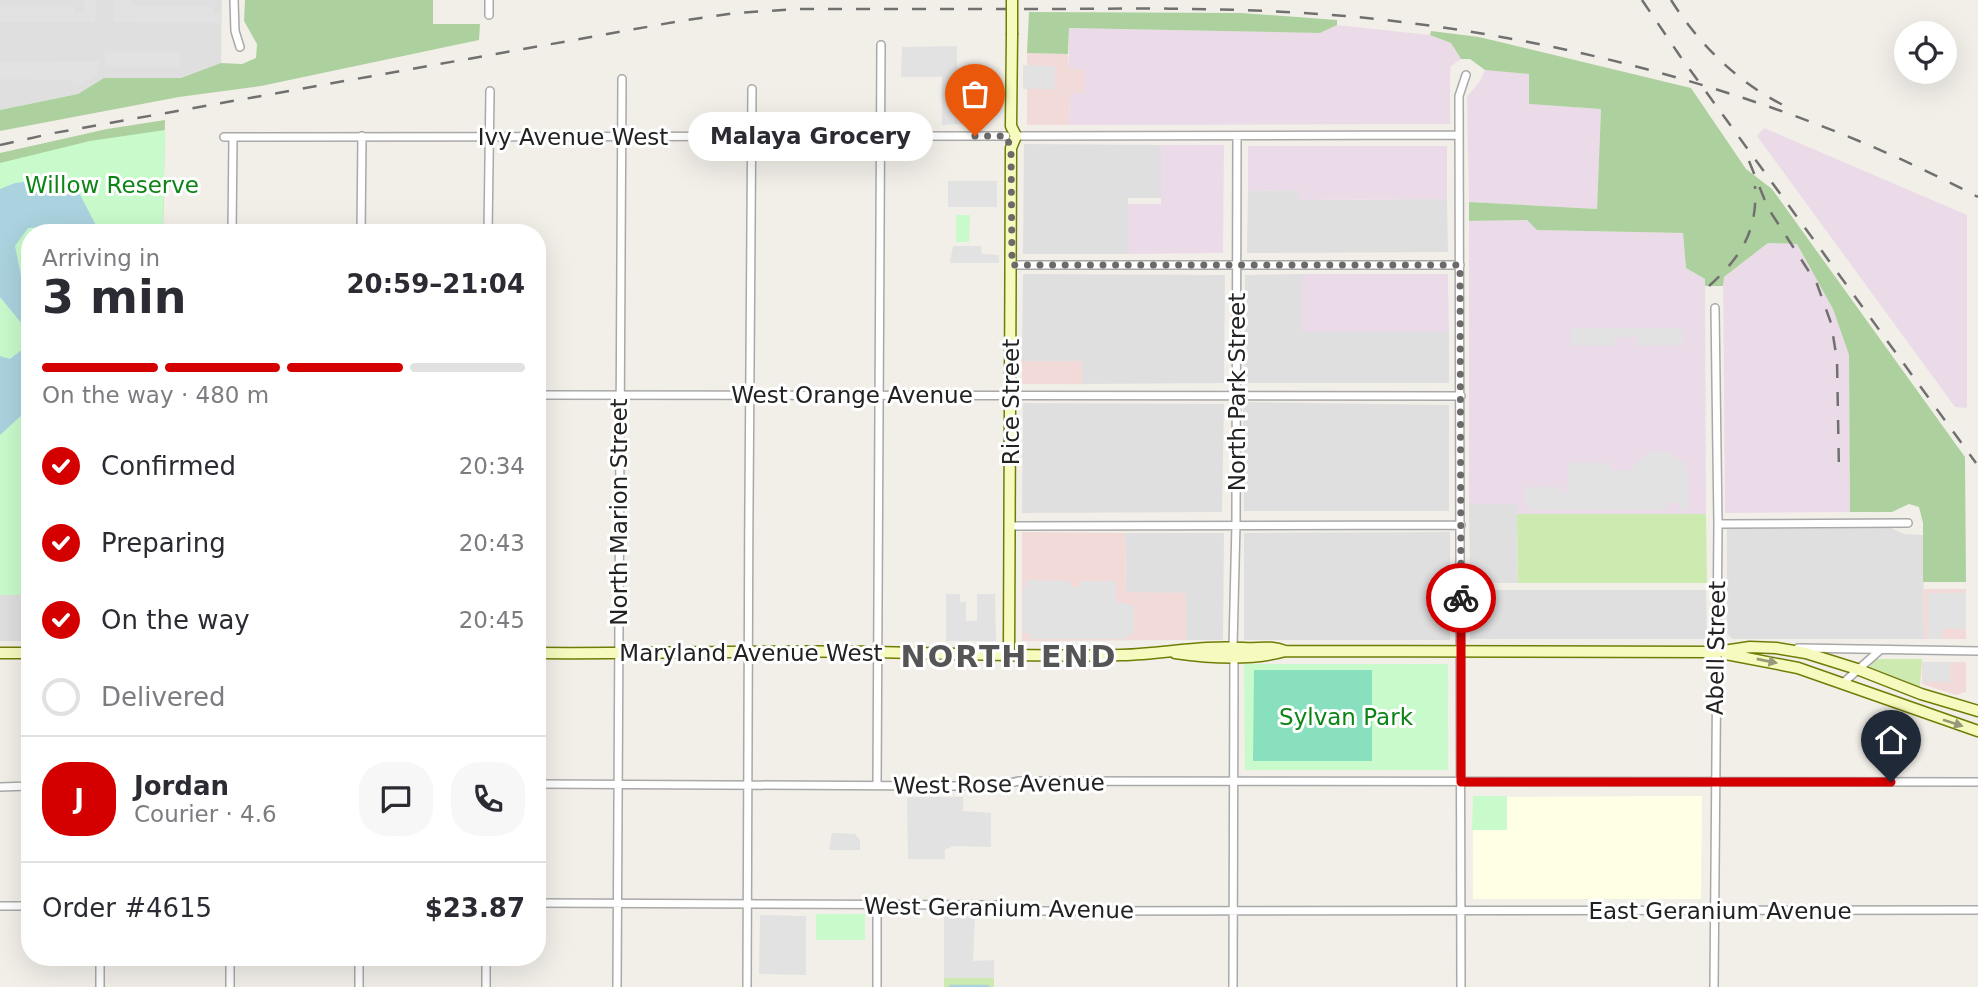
<!DOCTYPE html>
<html lang="en">
<head>
<meta charset="utf-8">
<style>
  :root { --surface:#fff; --page:#f7f7f7; --text:#2b2b33; --muted:#7c7c81; --line:#e1e1e2; --accent:#d40000 }
  body { margin:0; font-family:"DejaVu Sans",sans-serif; background:var(--page); color:var(--text); height:100vh; display:flex; flex-direction:column; font-size:26px; white-space:nowrap }
  * { box-sizing:border-box; margin:0 }
  p { font-size:23px; color:var(--muted) }
  .icon { flex:none; width:38px; height:38px; fill:none; stroke:currentColor; stroke-width:2; stroke-linecap:round; stroke-linejoin:round }
  .map { position:relative; flex:1; overflow:hidden }
  .panel { position:absolute; left:21px; top:224px; width:525px; height:742px; display:flex; flex-direction:column; background:var(--surface); border-radius:28px; box-shadow:0 7px 28px #0002 }
  .panel>* { flex:none }
  .controls { position:absolute; left:1894px; top:21px; display:grid; gap:14px }
  .controls a { display:grid; place-items:center; width:63px; height:63px; border-radius:50%; background:var(--surface); box-shadow:0 7px 28px #0002; font-size:35px }
  .pin { position:absolute; display:grid; place-items:center; width:60px; height:60px; color:#fff; margin:-72px -30px; border-radius:50% 50% 50% 0; rotate:-45deg; box-shadow:0 0 7px #0007 }
  .pin .icon { rotate:45deg }
  .courier { position:absolute; display:grid; place-items:center; width:70px; height:70px; margin:-35px; border:5px solid #d40000; border-radius:50%; background:#fff; color:#222; box-shadow:0 2px 9px #0007 }
  .bubble { position:absolute; height:49px; border-radius:24px; background:var(--surface); box-shadow:0 7px 28px #0002; font-size:23px; font-weight:700; line-height:49px; text-align:center }
  .overview em { font-style:normal; font-weight:700 }
  .overview div { display:flex; flex-direction:column-reverse }
  .overview { display:flex; align-items:center; justify-content:space-between; height:119px; padding:0 21px }
  h1 { font-size:46px; font-weight:700; line-height:52px }
  .bar { display:grid; grid-template-columns:repeat(4,1fr); gap:10px 7px; align-content:center; height:84px; padding:0 21px }
  .bar i { height:9px; border-radius:5px; background:var(--line) }
  .bar .active { background:var(--accent) }
  .bar p { grid-column:span 4 }
  .line { display:flex; align-items:center; gap:18px; padding:0 21px; border-top:2px solid var(--line) }
  .line div { flex:1 }
  .round { display:grid; place-items:center; flex:none; width:74px; height:74px; border-radius:28px; background:var(--page) }
  ol { padding:0 21px; list-style:none }
  li { display:flex; align-items:center; gap:21px; height:77px }
  li p { margin-inline-start:auto }
  li .icon { padding:7px; border-radius:50%; background:var(--accent); color:#fff; stroke-width:4 }
  li:last-child { color:var(--muted) }
  li i { width:38px; height:38px; border:4px solid var(--line); border-radius:50% }
  .map>svg:first-child { display:block }
</style>
</head>
<body>
<div class="map">
<svg width="1978" height="987" viewBox="0 0 1978 987">
  <rect width="100%" height="100%" fill="#f2efe9"/>
  <path fill="#e0dfdf" d="M0 0H222L221 63 181 78H105L78 94 0 110Z
    M1024 144 1161 145V198H1128V254H1023Z
    M1299 190 1300 200 1447 199 1448 252 1247 253 1248 191Z
    M1023 274 1225 275 1224 383 1082 384 1081 361H1022Z
    M1303 274V332H1449V383H1244L1245 275Z
    M1243 402 1449 405V511H1244Z
    M1023 403 1224 404 1222 512 1022 513Z
    M1469 504H1517L1518 583H1470Z
    M1891 528 1904 534 1923 535 1924 639H1732L1727 633V529Z
    M1450 532V640H1244V533Z
    M1125 533H1224L1223 640H1186V593H1126Z
    M1470 590H1706L1707 639H1470Z
    M0 595H30V641H0Z"/>
  <path fill="#f2dad9" d="M1027 53 1068 54 1069 69H1084V93L1070 94 1069 125H1027Z
    M1022 361H1082V384H1022Z
    M1022 532 1125 533 1126 592 1186 593V640L1022 641Z
    M1923 589H1966V639H1924Z
    M1922 662H1966V692L1956 695 1922 684Z"/>
  <path fill="#ebdbe8" d="M1337 25 1430 35 1451 43 1461 59 1451 66 1450 75V124L1069 125 1070 93H1084V69H1069V28L1320 33Z
    M1485 70 1530 74 1529 104 1601 109 1597 209 1469 202 1467 97 1480 81Z
    M1764 128 1967 215V408L1955 407 1757 136Z
    M1161 145H1224L1223 253 1128 254V204H1161Z
    M1248 146H1447V199L1299 200V190L1248 191Z
    M1527 220 1538 230 1683 233 1686 268 1705 279 1706 514H1517V504H1469V221Z
    M1768 243 1797 244 1833 309 1849 355 1850 512 1725 513 1723 278Z
    M1303 274H1448L1449 332H1302Z"/>
  <path fill="#ffffe5" d="M1702 796 1701 899H1473V797Z"/>
  <path fill="#cdebb0" d="M1517 514H1706L1707 583H1518Z
    M1877 659H1922L1920 687 1870 667 1871 663Z
    M944 978H994V987H944Z"/>
  <path fill="#add19e" d="M245 0H433V24H480L479 40 261 86 179 97 0 131V110L78 94 104 78H181L221 63 242 64 256 58 257 44 244 21Z
    M1029 12 1241 13 1337 20V25L1320 33 1069 28 1068 54 1027 53Z
    M1431 31 1479 37 1691 88 1746 169 1772 189 1965 457 1966 582H1923V523L1919 507 1909 504 1892 512H1850L1849 355 1833 309 1797 244 1768 243 1724 277 1723 286H1705V279L1686 268 1683 233 1537 230 1527 220 1469 221V202L1597 209 1601 109 1529 104V74L1485 70 1470 59H1461L1451 43 1430 35Z
    M165 120 163 233 0 173V153L107 129Z"/>
  <path fill="#c8facc" d="M165 130 163 233H30V595H0V163L90 141Z
    M956 215H970L969 242H956Z
    M1244 664H1448V770H1245Z
    M1473 796H1507V830H1472Z
    M816 914H865V940H816Z"/>
  <path fill="#88e0be" d="M1254 670H1372V761H1253Z"/>
  <path fill="#e2e2e2" d="M84 0H96L95 22H0V7H74V13H83Z
    M114 0H131L132 6 213 7V14H222V23L114 22Z
    M957 46V87H995L996 113H968V124L942 125V77H901L902 47Z
    M105 51 179 52 180 67H105Z
    M100 61 97 75 81 84H74L73 80 0 79V62Z
    M1023 65 1055 66V89H1023Z
    M948 181H997V207H948Z
    M953 246H981L982 254 999 255V263H950Z
    M1571 328H1674L1683 330V345L1637 346V337H1615L1614 346H1571Z
    M1654 451 1667 452 1684 462 1688 472V510H1681L1680 503H1668L1667 510H1529V504L1525 503V487H1561V494L1567 493 1569 463H1610V470H1631L1641 457Z
    M1026 580 1070 581 1071 587H1079L1080 581H1115L1116 602 1134 605V635H1127V639H1030L1029 633H1023V587H1026Z
    M1928 593H1966V629H1942V639H1928Z
    M946 594H960V602H966V621H977V594H995L996 641H946Z
    M1924 662H1950V682H1923Z
    M907 797H963V811L991 813V847L951 846 950 848 945 849V859H908Z
    M832 833 855 834 860 840V850H829Z
    M760 915 806 916V975L759 974Z
    M944 915 975 916 973 961 994 960V978H944Z"/>
  <path fill="#aad3df" d="M47 179 76 187 100 233H64L54 226 28 228 15 246 25 297 30 304V404L25 412 0 435V356L10 359 27 346 23 325 0 297V189L15 183Z"/>
  <g fill="none" stroke-linecap="round" stroke-linejoin="round">
    <path stroke="#aad3df" stroke-width="2.5" d="M950 986H988"/>
    <defs>
      <path id="street" d="M234 0 235 31 240 47
        M489 15V0
        M1016 136 1459 135
        M224 137 1006 136
        M232 233 233 137
        M361 233 362 136
        M488 233 490 91
        M1011 265H1460
        M537 395 1461 396
        M1718 524 1908 523
        M1010 526 1461 525
        M1233 646 1236 524 1237 137
        M1798 648 1978 651
        M1843 683 1879 651
        M537 784 940 786H997L1019 781 1978 782
        M877 786 881 45
        M0 787 30 786
        M537 903 998 905 1018 911 1978 910
        M0 906H30
        M359 957V987
        M100 987V957
        M230 987V957
        M486 987V957
        M617 987 622 79
        M747 987C746 688 751 388 752 89
        M877 987V905
        M1233 987 1234 657
        M1461 987 1459 96 1466 75
        M1714 987 1718 524 1715 308"/>
      <path id="secondary" d="M0 653H30
        M537 653C651 654 764 650 878 652 959 654 1040 657 1122 655 1163 654 1202 645 1243 648 1259 649 1270 645 1285 651
        M1175 653C1210 658 1251 661 1285 651L1717 652 1750 647 1776 648 1806 653 1857 669 1921 694 1978 711
        M1726 654 1798 668 1978 731
        M1009 656 1011 148 1016 136 1011 126 1012 35"/>
    </defs>
    <use href="#street" stroke="#a9a9a9" stroke-width="10"/>
    <use href="#secondary" stroke="#707d05" stroke-width="13"/>
    <use href="#street" stroke="#fff" stroke-width="7"/>
    <use href="#secondary" stroke="#f7fabf" stroke-width="10"/>
    <path stroke="#707070" stroke-width="2.5" stroke-dasharray="14 14" stroke-linecap="butt" d="M1642 0 1680 56 1976 463
      M1671 0C1699 44 1736 81 1783 105
      M0 145 54 133 680 21 735 13 799 9C888 9 977 9 1066 9 1159 8 1252 8 1345 16 1560 35 1787 96 1978 197
      M1749 161 1768 208 1817 284 1831 323 1837 360 1839 472
      M1709 286C1741 257 1758 231 1755 186"/>
    <defs>
      <path id="secondary-bridge" d="M1012 35V0"/>
    </defs>
    <use href="#secondary-bridge" stroke="#707d05" stroke-width="13" stroke-linecap="butt"/>
    <use href="#secondary-bridge" stroke="#f7fabf" stroke-width="10"/>
  </g>
  <defs><path id="oneway-solid" d="M-6-.8H1V-3.2L6.5 0L1 3.2V.8H-6Z" transform="scale(1.75)"/></defs>
  <g fill="#979978">
    <use href="#oneway-solid" transform="translate(1767 661) rotate(11)"/>
    <use href="#oneway-solid" transform="translate(1953 723) rotate(18)"/>
  </g>
  <g fill="none" stroke-linecap="round" stroke-linejoin="round">
    <path stroke="#6b6a68" stroke-width="7" stroke-dasharray="0 12.6" d="M975 136H1006L1011 148 1012 265H1460L1461 598"/>
    <path stroke="#d40000" stroke-width="9" d="M1461 598V782H1891"/>
  </g>
  <g text-anchor="middle" dominant-baseline="central" stroke-width="6" stroke-linejoin="round" paint-order="stroke">
    <g font-size="23" fill="#222" stroke="#fff">
      <text x="573" y="137">Ivy Avenue West</text>
      <text transform="translate(1237 392) rotate(-90)">North Park Street</text>
      <text x="852" y="395">West Orange Avenue</text>
      <text transform="translate(1011 402) rotate(-90)">Rice Street</text>
      <text transform="translate(619 512) rotate(-90)">North Marion Street</text>
      <text transform="translate(1716 648) rotate(-89)">Abell Street</text>
      <text x="751" y="653">Maryland Avenue West</text>
      <text transform="translate(999 784) rotate(-1)">West Rose Avenue</text>
      <text transform="translate(999 908) rotate(1)">West Geranium Avenue</text>
      <text x="1720" y="911">East Geranium Avenue</text>
    </g>
    <g font-size="23" fill="#0c8416" stroke="#fff">
      <text x="112" y="185">Willow Reserve</text>
      <text x="1346" y="717">Sylvan Park</text>
    </g>
    <g font-size="30" font-weight="bold" letter-spacing="2" fill="#555" stroke="#fff">
      <text x="1009" y="656">NORTH END</text>
    </g>
  </g>
</svg>
<div class="controls">
<a><svg class="icon" aria-label="locate" viewBox="0 0 24 24"><circle cx="12" cy="12" r="6"/><path d="M12 2v4M12 18v4M2 12h4M18 12h4"/></svg></a>
</div>
<div class="pin" style="left:975px;top:136px;background:#ea580c"><svg class="icon" aria-label="bag" viewBox="0 0 24 24"><path d="M5 8h14l-1 12H6zM9 8a3 3 0 0 1 6 0"/></svg></div>
<div class="pin" style="left:1891px;top:782px;background:#1f2937"><svg class="icon" aria-label="home" viewBox="0 0 24 24"><path d="M3 11l9-7 9 7M6 9v11h12V9"/></svg></div>
<div class="courier" style="left:1461px;top:598px"><svg class="icon" aria-label="bike" viewBox="0 0 24 24"><circle cx="6" cy="16" r="4"/><circle cx="18" cy="16" r="4"/><path d="M6 16l4-8h5l3 8M10 8l3 8H6M13 5h3"/></svg></div>
<div class="bubble" style="left:688px;top:112px;width:245px">Malaya Grocery</div>
<section class="panel">
<div class="overview"><div><h1>3 min</h1><p>Arriving in</p></div><em>20:59–21:04</em></div>
<div class="bar"><i class="active"></i><i class="active"></i><i class="active"></i><i></i><p>On the way · 480 m</p></div>
<ol>
<li><svg class="icon" aria-label="check" viewBox="0 0 24 24"><path d="M5 12l5 5 9-10"/></svg>Confirmed<p>20:34</p></li>
<li><svg class="icon" aria-label="check" viewBox="0 0 24 24"><path d="M5 12l5 5 9-10"/></svg>Preparing<p>20:43</p></li>
<li><svg class="icon" aria-label="check" viewBox="0 0 24 24"><path d="M5 12l5 5 9-10"/></svg>On the way<p>20:45</p></li>
<li><i></i>Delivered</li>
</ol>
<div class="line" style="height:126px"><b class="round" style="background:var(--accent);color:#fff">J</b><div><b>Jordan</b><p>Courier · 4.6</p></div><a class="round"><svg class="icon" aria-label="chat" viewBox="0 0 24 24"><path d="M4 5h16v11H9l-5 4z"/></svg></a><a class="round"><svg class="icon" aria-label="phone" viewBox="0 0 24 24"><path d="M5 4h4l2 5-3 2q2 4 5 5l2-3 5 2v4C11 20 4 13 5 4z"/></svg></a></div>
<div class="line" style="height:91px"><div>Order #4615</div><b>$23.87</b></div>
</section>
</div>
</body>
</html>
